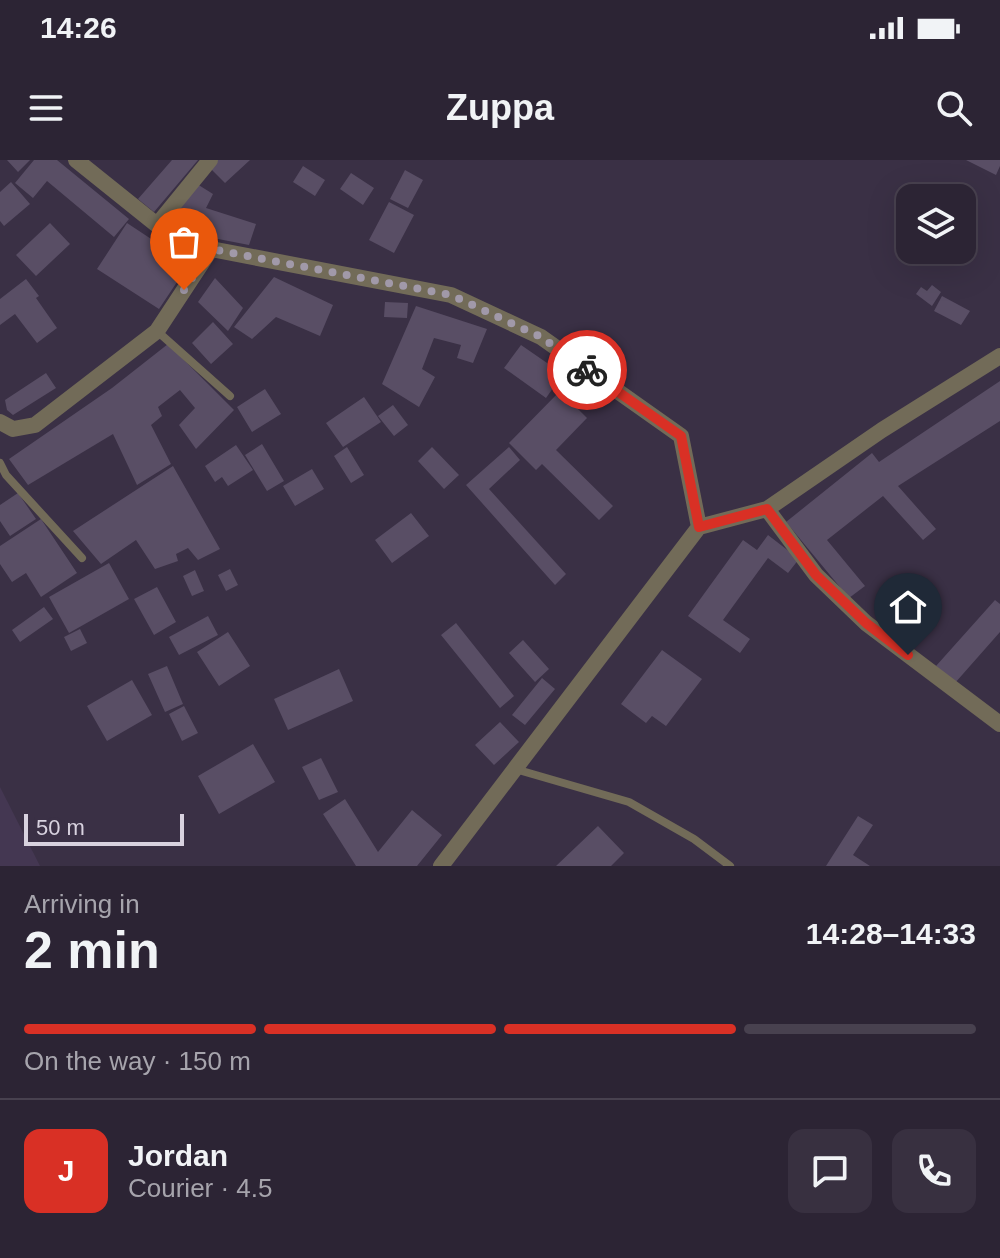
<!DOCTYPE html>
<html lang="en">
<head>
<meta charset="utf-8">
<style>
  :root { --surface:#2c2434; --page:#383040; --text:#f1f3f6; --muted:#a6a4ac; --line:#48414f; --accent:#d93025 }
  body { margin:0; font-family:Helvetica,sans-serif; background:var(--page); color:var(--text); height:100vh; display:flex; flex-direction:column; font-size:30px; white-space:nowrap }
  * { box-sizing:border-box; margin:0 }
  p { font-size:26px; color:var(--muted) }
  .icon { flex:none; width:44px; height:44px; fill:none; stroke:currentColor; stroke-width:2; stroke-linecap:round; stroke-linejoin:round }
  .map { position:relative; height:706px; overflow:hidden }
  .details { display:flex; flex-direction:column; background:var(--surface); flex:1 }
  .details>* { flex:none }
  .fabs { position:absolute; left:896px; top:24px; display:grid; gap:16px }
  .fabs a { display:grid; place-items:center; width:80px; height:80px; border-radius:16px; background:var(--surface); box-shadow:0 8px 32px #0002,0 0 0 2px var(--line); font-size:40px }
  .scale { position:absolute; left:24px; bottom:20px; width:160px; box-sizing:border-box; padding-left:8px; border:4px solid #d8d2df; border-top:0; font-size:22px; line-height:28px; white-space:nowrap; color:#d8d2df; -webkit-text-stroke:6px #3a3045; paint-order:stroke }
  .pin { position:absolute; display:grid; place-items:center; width:68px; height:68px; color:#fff; margin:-82px -34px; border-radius:50% 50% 50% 0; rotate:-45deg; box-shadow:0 0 8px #0007 }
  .pin .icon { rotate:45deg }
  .courier { position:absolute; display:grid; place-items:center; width:80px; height:80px; margin:-40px; border:6px solid #d93025; border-radius:50%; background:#fff; color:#222; box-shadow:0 2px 10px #0007 }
  .overview em { font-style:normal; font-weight:700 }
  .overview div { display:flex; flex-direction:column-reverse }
  .overview { display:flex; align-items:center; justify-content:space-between; height:136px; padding:0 24px }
  h1 { font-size:52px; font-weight:700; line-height:60px }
  .bar { display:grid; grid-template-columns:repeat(4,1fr); gap:12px 8px; align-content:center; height:96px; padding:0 24px }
  .bar i { height:10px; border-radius:6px; background:var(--line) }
  .bar .on { background:var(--accent) }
  .bar p { grid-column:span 4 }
  .line { display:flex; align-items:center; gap:20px; padding:0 24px; border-top:2px solid var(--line) }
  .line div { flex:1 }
  .round { display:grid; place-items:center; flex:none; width:84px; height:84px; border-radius:16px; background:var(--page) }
  .status { display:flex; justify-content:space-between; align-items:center; height:56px; padding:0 40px; background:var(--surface); direction:ltr }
  .status svg { height:22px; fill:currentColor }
  header { display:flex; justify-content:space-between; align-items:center; height:104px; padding:0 24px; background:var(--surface); font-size:36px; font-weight:700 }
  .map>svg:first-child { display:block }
</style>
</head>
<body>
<div class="status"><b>14:26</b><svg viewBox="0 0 49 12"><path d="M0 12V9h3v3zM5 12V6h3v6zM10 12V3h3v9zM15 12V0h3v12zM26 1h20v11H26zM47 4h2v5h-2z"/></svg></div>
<header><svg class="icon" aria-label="menu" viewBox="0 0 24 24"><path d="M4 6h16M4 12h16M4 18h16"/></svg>Zuppa<svg class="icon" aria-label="search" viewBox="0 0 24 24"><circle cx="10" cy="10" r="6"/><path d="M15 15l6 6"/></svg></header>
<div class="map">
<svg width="1000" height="706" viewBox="0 0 1000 706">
  <rect width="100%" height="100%" fill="#3a3045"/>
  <path fill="#443752" d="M0 627 40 706H0Z"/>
  <path fill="#594e65" d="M7 0H30L18 12Z
    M34 0H57L129 59 114 77 47 21 33 38 15 23Z
    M172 0H198L154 52 138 39Z
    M214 0H250L225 23 208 6Z
    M966 0H1000V6L996 15Z
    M303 6 325 20 315 36 293 22Z
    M405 10 423 20 408 48 390 39Z
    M351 13 374 28 363 45 340 29Z
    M11 22 30 44 4 66 0 61V32Z
    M197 24 213 34 206 48 256 64 249 85 208 77 172 60Z
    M389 42 414 55 394 93 369 80Z
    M50 63 70 84 36 116 16 95Z
    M127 63 189 104 159 149 97 109Z
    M274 117 333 145 320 176 276 157 252 179 234 167Z
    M215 118 243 148 228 171 198 142Z
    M26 119 39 136 36 138 57 168 37 183 15 154 0 165V139Z
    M932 125 941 132 932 146 916 134 921 127 927 131Z
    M942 136 970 151 961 165 934 151Z
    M385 142 408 143 407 158 384 157Z
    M416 146 487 169 473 203 457 198 461 185 434 178 422 209 435 217 419 247 382 224Z
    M213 162 233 184 211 204 192 183Z
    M168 184 234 250 196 289 179 265 195 248 180 230 158 247 162 256 151 265 171 304 137 325 113 274 28 325 9 299 112 228Z
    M521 185 563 214 546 238 504 208Z
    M46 213 56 228 13 255 7 250 5 240Z
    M1000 221V261L898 326 936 369 923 380 883 336 827 380 865 426 849 438 786 362 872 293 879 302Z
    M265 229 281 254 252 272 237 247Z
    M560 231 587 258 556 290 613 346 599 360 542 304 536 310 509 283Z
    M364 237 381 262 343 287 326 263Z
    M393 245 408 265 394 276 378 256Z
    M262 284 284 321 267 331 245 295Z
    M236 285 253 310 228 326 222 317 215 322 205 306Z
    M347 287 364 315 351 323 334 296Z
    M432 287 459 315 444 329 418 301Z
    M509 287 520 300 489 329 566 414 555 425 466 325Z
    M173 306 220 389 198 400 188 388 176 394 178 401 155 409 136 380 101 404 73 371Z
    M312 309 324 329 295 346 283 326Z
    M18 333 36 359 10 376 0 361V345Z
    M411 353 429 376 392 403 375 380Z
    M41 359 77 413 41 437 26 413 12 422 0 404V386Z
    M768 375 799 399 788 413 768 398 723 460 750 479 740 493 688 456 743 380 757 390Z
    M109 403 129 439 69 473 49 437Z
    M230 409 238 425 226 431 218 415Z
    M195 410 204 431 192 436 183 416Z
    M157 427 176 462 154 475 134 439Z
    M995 440 1000 444V472L955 523 936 506Z
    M44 447 53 459 20 482 12 470Z
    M208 456 218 475 179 495 169 477Z
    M456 463 514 536 500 548 441 475Z
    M80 469 87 483 71 491 64 477Z
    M228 472 250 506 219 526 197 492Z
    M523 480 549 509 535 522 509 493Z
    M662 490 702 519 666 566 652 556 646 563 621 544Z
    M167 506 183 544 165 552 148 514Z
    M339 509 353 541 288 570 274 539Z
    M542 518 555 529 525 565 512 555Z
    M132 520 152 555 107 581 87 546Z
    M184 546 198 573 182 581 169 554Z
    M500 562 519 582 494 605 475 585Z
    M253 584 275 622 219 654 198 616Z
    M321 598 338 632 319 640 302 607Z
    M345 639 378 692 412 650 442 675 417 706H356L323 654Z
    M858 656 873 665 853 695 870 706H826Z
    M598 666 624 693 611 706H556Z"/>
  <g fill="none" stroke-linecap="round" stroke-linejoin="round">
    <path stroke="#726b58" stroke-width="8" d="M157 171 230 236
      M0 303 6 315 82 398
      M515 609 629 642 694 679 730 706"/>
    <path stroke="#726b58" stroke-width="16" d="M76 0 157 65 211 89 451 135 541 177 681 276 699 367
      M157 65 210 0
      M0 262 13 269 35 265 157 171 211 89
      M767 349 816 415 866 463 1000 564
      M441 706 699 367 767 349 882 270 1000 196"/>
  </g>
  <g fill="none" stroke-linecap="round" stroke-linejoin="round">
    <path stroke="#a199a9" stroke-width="8" stroke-dasharray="0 14.4" d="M184 130 211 89 451 135 541 177 587 210"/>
    <path stroke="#d93025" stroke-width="10" d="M587 210 681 276 699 367 767 349 816 415 866 463 908 495"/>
  </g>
</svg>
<div class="fabs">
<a><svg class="icon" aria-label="layers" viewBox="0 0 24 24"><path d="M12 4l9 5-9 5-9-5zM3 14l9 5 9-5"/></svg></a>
</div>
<div class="scale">50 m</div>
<div class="pin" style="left:184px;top:130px;background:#ea580c"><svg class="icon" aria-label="bag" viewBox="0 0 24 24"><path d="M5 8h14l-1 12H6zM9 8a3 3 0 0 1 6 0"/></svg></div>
<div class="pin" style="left:908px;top:495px;background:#1f2937"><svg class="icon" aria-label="home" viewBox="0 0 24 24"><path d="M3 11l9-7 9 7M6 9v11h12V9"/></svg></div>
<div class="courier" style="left:587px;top:210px"><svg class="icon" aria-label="bike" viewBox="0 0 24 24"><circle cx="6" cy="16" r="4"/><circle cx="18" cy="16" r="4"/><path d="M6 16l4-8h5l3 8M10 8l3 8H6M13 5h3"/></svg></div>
</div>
<section class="details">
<div class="overview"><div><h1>2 min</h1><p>Arriving in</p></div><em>14:28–14:33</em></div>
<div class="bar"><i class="on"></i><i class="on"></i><i class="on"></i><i></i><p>On the way · 150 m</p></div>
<div class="line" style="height:144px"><b class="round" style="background:var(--accent);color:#fff">J</b><div><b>Jordan</b><p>Courier · 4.5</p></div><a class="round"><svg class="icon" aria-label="chat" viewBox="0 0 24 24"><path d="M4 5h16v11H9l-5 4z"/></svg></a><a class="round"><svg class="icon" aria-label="phone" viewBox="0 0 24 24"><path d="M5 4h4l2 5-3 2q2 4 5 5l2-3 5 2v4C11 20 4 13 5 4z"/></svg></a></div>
</section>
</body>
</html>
